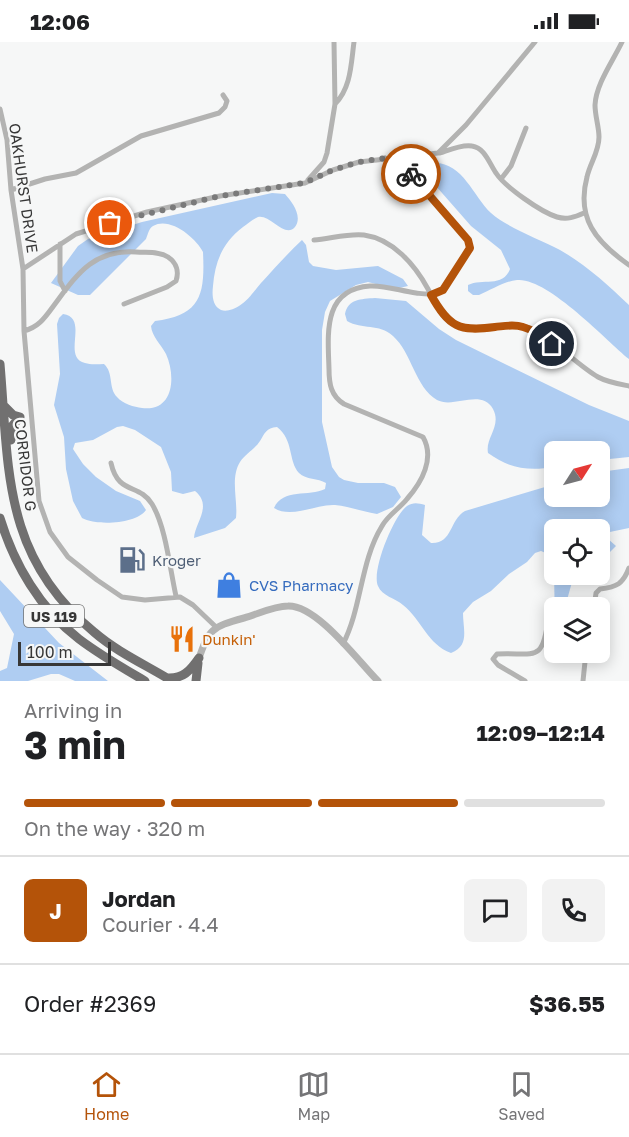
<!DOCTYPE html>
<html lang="en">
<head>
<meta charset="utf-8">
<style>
  :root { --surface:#fff; --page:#f2f2f2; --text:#202124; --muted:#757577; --line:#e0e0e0; --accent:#b45309 }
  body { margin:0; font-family:"Golos Text",sans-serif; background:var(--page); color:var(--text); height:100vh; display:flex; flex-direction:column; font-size:22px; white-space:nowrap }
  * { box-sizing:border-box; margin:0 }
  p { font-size:20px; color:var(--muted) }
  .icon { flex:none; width:33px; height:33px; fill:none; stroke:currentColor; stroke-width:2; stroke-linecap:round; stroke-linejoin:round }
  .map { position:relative; height:639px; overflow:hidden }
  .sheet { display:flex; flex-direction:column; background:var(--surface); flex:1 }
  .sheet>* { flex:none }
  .needle { width:39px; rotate:54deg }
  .controls { position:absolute; left:544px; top:399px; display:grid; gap:12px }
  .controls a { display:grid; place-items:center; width:66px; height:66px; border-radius:9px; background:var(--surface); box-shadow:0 3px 15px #0003; font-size:30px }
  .scale { position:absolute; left:18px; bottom:15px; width:93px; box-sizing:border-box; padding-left:6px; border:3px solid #373737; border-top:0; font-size:16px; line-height:21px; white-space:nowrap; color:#373737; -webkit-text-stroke:4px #f6f7f7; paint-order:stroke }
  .pin { position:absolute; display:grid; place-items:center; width:51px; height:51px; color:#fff; margin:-26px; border:3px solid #fff; border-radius:50%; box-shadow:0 2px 6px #0007 }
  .courier { position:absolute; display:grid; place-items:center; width:60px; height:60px; margin:-30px; border:4px solid #b45309; border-radius:50%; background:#fff; color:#222; box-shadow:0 2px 8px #0007 }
  .summary em { font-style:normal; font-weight:700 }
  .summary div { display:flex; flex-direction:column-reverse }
  .summary { display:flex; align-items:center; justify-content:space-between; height:102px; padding:0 24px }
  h1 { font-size:39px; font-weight:700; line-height:45px }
  .bar { display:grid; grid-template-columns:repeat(4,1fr); gap:9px 6px; align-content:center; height:72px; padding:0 24px }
  .bar i { height:8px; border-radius:4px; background:var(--line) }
  .bar .current { background:var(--accent) }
  .bar p { grid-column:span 4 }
  .line { display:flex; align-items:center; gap:15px; padding:0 24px; border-top:2px solid var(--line) }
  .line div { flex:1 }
  .round { display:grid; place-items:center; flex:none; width:63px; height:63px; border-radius:9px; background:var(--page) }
  .status { display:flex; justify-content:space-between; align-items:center; height:42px; padding:0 30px; background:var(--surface); direction:ltr }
  .status svg { height:16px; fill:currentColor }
  .tabs { display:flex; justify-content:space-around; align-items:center; height:84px; border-top:2px solid var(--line); background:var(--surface); font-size:16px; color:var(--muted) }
  .tabs a { display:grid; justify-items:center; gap:3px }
  .tabs .current { color:var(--accent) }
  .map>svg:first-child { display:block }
</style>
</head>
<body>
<div class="status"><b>12:06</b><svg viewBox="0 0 49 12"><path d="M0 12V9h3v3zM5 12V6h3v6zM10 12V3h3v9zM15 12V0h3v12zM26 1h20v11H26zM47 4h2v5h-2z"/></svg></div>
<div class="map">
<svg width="629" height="639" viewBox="0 0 629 639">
  <rect width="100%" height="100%" fill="#f6f7f7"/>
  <path fill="#afcdf2" d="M435 121C463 121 473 154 491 171 508 186 539 197 560 208 585 222 608 243 629 263V317C606 298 547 235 517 238 505 239 491 248 479 253H473L468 249V243C482 236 503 246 510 227L501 208 471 184 428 135 426 129 429 123Z
    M272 151 285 152C292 160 303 174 295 185 285 197 270 172 258 175 253 177 247 182 243 185 223 200 215 219 213 244 212 252 212 264 221 268 227 270 234 267 239 264 248 259 254 249 261 241 274 227 288 211 302 198L306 203 309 220 313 224 336 228 378 224 403 237 408 244 395 247 368 240 356 243 330 259 325 270 322 288V380L332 425 339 435 344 438 358 441H384L395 445 401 455 393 465 377 472C363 470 349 464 335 463 315 462 292 477 274 466 283 446 309 455 325 447L326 441C318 436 306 438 299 431 288 419 294 398 277 385 266 386 265 391 260 399 255 407 245 412 240 420 230 436 238 458 236 476L225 486 194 496C195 480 213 464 195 449L183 452 172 449 171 430 161 405 135 388 123 384 117 385 93 398 75 401 73 407 83 422 96 435 116 449 140 459 146 468C137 482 96 484 82 476L73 459 66 427 64 395 54 363 60 332 57 282 59 276 63 272C90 276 61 315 85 321 91 323 98 322 104 322 114 331 108 346 117 355 123 362 134 365 142 366 174 370 176 334 166 312 161 302 152 295 151 284L155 279C201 273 205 253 203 210 196 196 170 174 153 184 149 186 148 192 146 197L90 253H78L51 241 78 204 88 197 142 180Z
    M375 256 406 259 439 287 456 298 589 363 629 379V415L600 418V410H555V425C528 429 510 427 488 411 485 396 502 384 493 367 481 346 454 367 437 358 415 345 412 311 393 294 379 281 362 288 347 279L345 272C348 257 361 257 375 256Z
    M629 426V486L605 491 607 496 616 504 608 512 600 515V488H555V532L574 533 565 565 555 566V583L554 531 548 512 541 509 535 511 527 520 509 532 491 549 473 560 463 571C463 587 470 604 451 611 428 603 421 577 403 563 395 556 382 554 378 544 371 529 394 473 407 464 413 460 418 461 425 463L422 493 431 501C453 502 449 478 465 469L555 442V454H600V430Z
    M0 538 59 601 108 639H75L59 632H51L28 639H0V629L7 626 14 592 0 569Z"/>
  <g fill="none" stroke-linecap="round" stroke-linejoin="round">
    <path stroke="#b3b3b2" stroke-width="5" d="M622 0C613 19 596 42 595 63 595 74 599 85 599 95 599 110 590 121 587 135 576 176 596 200 629 223
      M335 62C351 46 351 22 354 0
      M0 67 7 98 11 148 23 227 24 289 39 459 50 490 68 515 97 538 122 555 145 558 180 555 193 563 216 585
      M440 111C449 108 462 102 472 104 485 106 489 121 496 131 505 145 541 170 557 175 567 178 575 175 584 171
      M501 137 511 124 526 86
      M308 138 324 120 327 111 335 62 334 0
      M11 148 45 137 76 131 141 94 219 71 225 65 227 59 223 53
      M314 198C329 197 349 191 364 193 393 197 415 223 428 247 434 258 440 274 451 281 474 295 498 279 523 284 547 290 575 322 598 335 607 340 619 342 629 344
      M60 202V239L65 249
      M23 227 76 192 147 170 220 154 305 141 333 128 359 120 438 111 466 83 535 0
      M24 289C38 285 44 277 52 266 76 234 92 207 136 210 147 211 159 209 168 215 177 221 179 230 176 239L167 245 124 262
      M111 421C118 453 139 441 152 462 166 485 170 528 176 554
      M594 566 596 551 600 547C617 545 623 542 629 526
      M343 602C362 565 360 520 382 484 388 473 399 467 407 457 422 440 435 416 423 395L344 362C331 354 329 342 329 327 328 293 322 247 370 244 384 243 401 249 416 251 425 252 434 254 442 248 448 243 464 214 470 206L468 198 415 135 392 123 385 116
      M525 639 498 623 493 617 497 612C534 610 543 622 548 577
      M583 639 586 610"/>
    <path stroke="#b3b3b2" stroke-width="7" d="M198 619C209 587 211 585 244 576 258 572 274 564 288 564 317 563 358 619 378 639"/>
    <path stroke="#717070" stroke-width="9" d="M0 322C9 429 3 515 94 590 117 610 146 623 172 639
      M4 364 13 373 20 375 13 383 11 398
      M0 476C14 522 40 567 79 597 100 613 123 626 145 639
      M167 636C183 637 190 629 199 616
      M196 639 198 621"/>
  </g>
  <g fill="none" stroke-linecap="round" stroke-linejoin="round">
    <path stroke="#7a7a7a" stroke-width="6" stroke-dasharray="0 10.8" d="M110 181 220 154 304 141 333 128 359 120 385 116 392 123 411 132"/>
    <path stroke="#b45309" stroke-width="8" d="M411 132 468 198 470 206 443 248 431 253C449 285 459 290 495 285 505 284 514 282 523 285 534 288 543 295 552 302"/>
  </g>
  <defs>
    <symbol id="fuel-bare" viewBox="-9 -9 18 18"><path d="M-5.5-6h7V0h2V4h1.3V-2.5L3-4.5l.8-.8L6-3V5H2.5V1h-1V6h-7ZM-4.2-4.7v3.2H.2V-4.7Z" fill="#5c6f8a" stroke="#f6f7f7" stroke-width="2.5" paint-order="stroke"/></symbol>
    <symbol id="shop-bare" viewBox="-9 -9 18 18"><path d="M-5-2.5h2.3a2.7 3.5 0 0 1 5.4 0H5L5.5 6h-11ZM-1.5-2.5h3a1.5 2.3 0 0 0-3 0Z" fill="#3f7fe0" stroke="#f6f7f7" stroke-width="2.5" paint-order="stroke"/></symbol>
    <symbol id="restaurant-bare" viewBox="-9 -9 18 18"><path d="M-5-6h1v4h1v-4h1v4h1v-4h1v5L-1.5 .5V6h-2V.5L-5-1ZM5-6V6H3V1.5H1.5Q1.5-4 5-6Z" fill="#e8710a" stroke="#f6f7f7" stroke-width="2.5" paint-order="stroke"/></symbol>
  </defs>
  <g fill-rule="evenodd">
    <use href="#fuel-bare" x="113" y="499" width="38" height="38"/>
    <use href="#shop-bare" x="210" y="524" width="38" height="38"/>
    <use href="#restaurant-bare" x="163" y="578" width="38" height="38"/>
  </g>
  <g text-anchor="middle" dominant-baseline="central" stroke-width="4.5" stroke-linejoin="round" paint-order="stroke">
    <rect fill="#f6f7f7" stroke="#707171" stroke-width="1.5" x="24" y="563" width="60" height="22" rx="4.5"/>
    <g font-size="14" font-weight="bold" fill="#373737">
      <text x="54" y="574">US 119</text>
    </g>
    <g font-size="15" fill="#373737" stroke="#f6f7f7">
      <text transform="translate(24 146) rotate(82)">OAKHURST DRIVE</text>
      <text transform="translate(26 423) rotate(83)">CORRIDOR G</text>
    </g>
    <g font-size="15" fill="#4e5e75" stroke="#f6f7f7" text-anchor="start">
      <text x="152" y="518">Kroger</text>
    </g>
    <g font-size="15" fill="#366cbe" stroke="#f6f7f7" text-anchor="start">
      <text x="249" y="543">CVS Pharmacy</text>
    </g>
    <g font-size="15" fill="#c56008" stroke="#f6f7f7" text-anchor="start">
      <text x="202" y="597">Dunkin'</text>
    </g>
  </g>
</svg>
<div class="controls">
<a><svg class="needle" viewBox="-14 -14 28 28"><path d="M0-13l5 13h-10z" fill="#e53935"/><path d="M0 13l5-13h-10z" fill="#757577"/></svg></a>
<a><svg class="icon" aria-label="locate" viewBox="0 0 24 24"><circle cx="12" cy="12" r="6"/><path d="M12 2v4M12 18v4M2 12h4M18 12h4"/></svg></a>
<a><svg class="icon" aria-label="layers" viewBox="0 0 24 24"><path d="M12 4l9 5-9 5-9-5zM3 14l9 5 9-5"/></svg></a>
</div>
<div class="scale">100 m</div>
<div class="pin" style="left:110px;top:181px;background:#ea580c"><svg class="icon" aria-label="bag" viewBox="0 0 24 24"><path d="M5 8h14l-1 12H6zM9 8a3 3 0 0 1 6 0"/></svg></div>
<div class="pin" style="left:552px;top:302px;background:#1f2937"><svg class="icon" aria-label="home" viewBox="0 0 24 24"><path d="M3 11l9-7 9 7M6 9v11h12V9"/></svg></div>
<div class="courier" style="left:411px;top:132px"><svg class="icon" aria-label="bike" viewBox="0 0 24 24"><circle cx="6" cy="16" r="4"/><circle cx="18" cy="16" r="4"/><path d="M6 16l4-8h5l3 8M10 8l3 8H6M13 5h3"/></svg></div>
</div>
<section class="sheet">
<div class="summary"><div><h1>3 min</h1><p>Arriving in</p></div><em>12:09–12:14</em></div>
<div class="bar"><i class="current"></i><i class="current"></i><i class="current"></i><i></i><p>On the way · 320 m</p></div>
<div class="line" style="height:108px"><b class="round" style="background:var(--accent);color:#fff">J</b><div><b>Jordan</b><p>Courier · 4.4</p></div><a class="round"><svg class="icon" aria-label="chat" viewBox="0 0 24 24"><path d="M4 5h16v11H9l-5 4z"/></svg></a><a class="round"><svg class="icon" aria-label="phone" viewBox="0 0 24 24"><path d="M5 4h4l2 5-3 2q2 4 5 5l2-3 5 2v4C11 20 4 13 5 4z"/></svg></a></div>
<div class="line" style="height:78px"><div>Order #2369</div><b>$36.55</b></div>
</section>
<nav class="tabs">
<a class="current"><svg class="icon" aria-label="home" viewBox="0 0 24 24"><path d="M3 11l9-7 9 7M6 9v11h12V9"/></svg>Home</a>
<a><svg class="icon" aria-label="map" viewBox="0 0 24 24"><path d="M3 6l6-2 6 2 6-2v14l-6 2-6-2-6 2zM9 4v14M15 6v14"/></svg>Map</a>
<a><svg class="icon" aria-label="saved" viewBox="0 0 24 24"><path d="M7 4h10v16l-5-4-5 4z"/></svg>Saved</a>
</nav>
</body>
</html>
